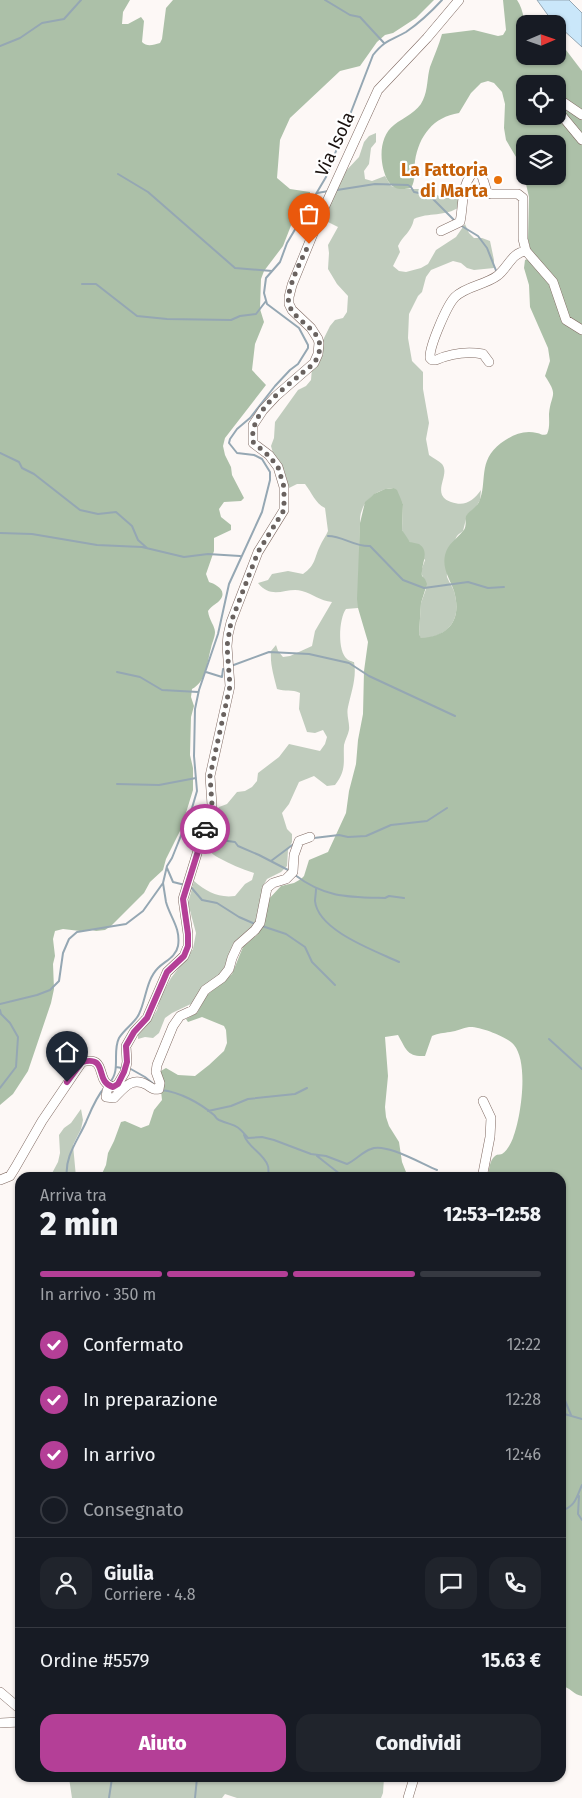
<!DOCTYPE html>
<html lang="it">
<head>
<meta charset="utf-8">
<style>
  :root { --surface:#171b24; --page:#20242c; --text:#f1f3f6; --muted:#9ea1a6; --line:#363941; --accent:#b43f97 }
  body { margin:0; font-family:"Fira Sans",sans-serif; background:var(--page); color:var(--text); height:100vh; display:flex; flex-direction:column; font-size:19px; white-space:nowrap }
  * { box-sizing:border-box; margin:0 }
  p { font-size:16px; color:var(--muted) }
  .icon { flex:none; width:28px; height:28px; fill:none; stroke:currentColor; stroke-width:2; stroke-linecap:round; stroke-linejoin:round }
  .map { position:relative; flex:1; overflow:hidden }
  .sheet { position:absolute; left:15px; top:1172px; width:551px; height:610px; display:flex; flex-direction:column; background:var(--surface); border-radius:15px; box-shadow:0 1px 4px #0004 }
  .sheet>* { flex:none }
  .needle { width:32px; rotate:88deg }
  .fabs { position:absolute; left:516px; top:15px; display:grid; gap:10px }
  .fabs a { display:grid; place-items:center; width:50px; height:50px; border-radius:10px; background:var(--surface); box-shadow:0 1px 4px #0004; font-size:25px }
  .pin { position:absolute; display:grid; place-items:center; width:42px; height:42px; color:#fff; margin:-51px -21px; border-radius:50% 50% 50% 0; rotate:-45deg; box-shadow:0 0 5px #0007 }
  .pin .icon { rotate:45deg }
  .courier { position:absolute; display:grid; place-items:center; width:50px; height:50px; margin:-25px; border:4px solid #b43f97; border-radius:50%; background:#fff; color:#222; box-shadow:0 1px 6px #0007 }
  .summary em { font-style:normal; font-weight:800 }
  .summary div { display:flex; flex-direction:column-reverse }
  .summary { display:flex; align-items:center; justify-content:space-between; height:85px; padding:0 25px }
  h1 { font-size:32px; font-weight:800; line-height:38px }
  .bar { display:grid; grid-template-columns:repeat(4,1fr); gap:8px 5px; align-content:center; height:60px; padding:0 25px }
  .bar i { height:6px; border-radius:4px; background:var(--line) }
  .bar .selected { background:var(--accent) }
  .bar p { grid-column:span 4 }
  .line { display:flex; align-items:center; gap:12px; padding:0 25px; border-top:1px solid var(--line) }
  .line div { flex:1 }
  .round { display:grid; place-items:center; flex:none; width:52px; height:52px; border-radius:15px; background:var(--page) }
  ol { padding:0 25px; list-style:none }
  li { display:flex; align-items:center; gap:15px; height:55px }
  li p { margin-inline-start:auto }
  li .icon { padding:5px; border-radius:50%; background:var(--accent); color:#fff; stroke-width:4 }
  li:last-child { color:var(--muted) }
  li i { width:28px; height:28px; border:2px solid var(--line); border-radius:50% }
  .action { display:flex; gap:10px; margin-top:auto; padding:10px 25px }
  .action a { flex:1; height:58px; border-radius:15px; background:var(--accent); color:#fff; font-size:20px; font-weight:800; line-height:58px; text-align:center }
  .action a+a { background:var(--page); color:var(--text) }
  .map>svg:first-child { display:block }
</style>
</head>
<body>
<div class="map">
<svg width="582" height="1798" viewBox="0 0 582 1798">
  <rect width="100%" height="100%" fill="#fdf8f6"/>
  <path fill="#c0ccbd" d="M376 133V142L371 148 369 164 364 171 365 179 372 181 385 176 391 186 404 189H425L439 196 454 192 459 199V207C446 217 428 212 414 219 411 233 403 235 398 246L400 252 393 266 399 271 406 272 421 268 428 264 436 250 456 237 465 224 469 233 474 238H482L490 241 494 260V268L474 270 467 268 461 263 453 261 431 270 426 277 422 292 418 296 409 314 408 338 412 361 423 372V389L429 423 426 439 429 455C433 458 439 461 442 464 449 473 438 485 442 495 444 499 448 501 451 502 465 507 473 501 481 490L480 500 476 507 467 515 463 531C461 533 458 534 457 536 454 540 446 573 447 577 449 582 452 586 454 591 462 619 450 636 421 639L419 634 421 603 426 589 421 571 425 560 404 535 402 530 403 504 394 488C380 488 366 498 362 510 360 514 360 519 360 523L358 608 346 609C339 618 337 651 347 659 348 660 353 662 354 662 357 677 351 693 348 707 346 715 350 723 349 730 348 735 345 740 344 745 343 761 347 770 335 785L327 786 314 776 299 782 289 804 282 813 287 829 292 834V842L288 850 287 866 281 872 267 879 263 886 257 920 225 968 220 974 201 988 193 1003 172 1013 165 1018 159 1033 153 1038 145 1037 138 1039V1035L149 1023 157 1010 161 996 171 978 193 949 196 933 188 903 194 881C207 892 218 898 235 896L245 884 252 880 254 873C241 869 230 864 219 858 214 856 210 851 205 849L215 813 219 807 227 804 237 792 245 791 252 787 257 781 258 773 279 757 289 744 320 751 325 744 327 737 323 730 315 733 307 732 299 709 300 693C292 689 285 692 277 689 274 676 270 665 271 651L276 645 278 651 283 657 290 656 312 646 315 631 332 602C320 601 313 594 302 591 288 586 272 601 258 583L268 580 272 574 288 571 303 574C316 565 314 558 320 546 322 541 326 536 328 531L325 508C315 503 312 493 305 484H297L289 488 284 470 273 453 271 446 274 438 275 422 298 390 306 386 311 380 312 368 321 356 323 340 330 326 335 320 343 318 347 312 348 296 337 284 328 269 329 253 328 245 338 227 324 220 343 174 359 157 364 142 369 136Z
    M81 1109 83 1120 81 1129 73 1145 76 1177H50L58 1162 60 1153 59 1135 64 1128 71 1123Z
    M69 1778H384L383 1793 381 1798H237L225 1794 222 1798H72Z"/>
  <path fill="#acc0a8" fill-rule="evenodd" d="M0 0H130L123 12 122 24H128L141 17 144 21 142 42C147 47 153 45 160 43L162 39 166 8 173 0H434L416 18 393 33 385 35 377 42 360 66 340 71 290 118 280 140 277 178 290 189 310 192V196L292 223 283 246 264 271 261 279 260 309 264 322 255 344 252 370 266 385 225 438 223 446 225 455 231 467 232 475 244 498 241 501 224 502 219 509 221 517 231 525V530L214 538V551L206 574 209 582C215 584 228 590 220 600 218 603 212 605 208 611 209 620 215 626 215 632 215 637 212 643 211 648 207 662 207 681 192 689L191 697 194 706 191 717 190 755 193 768V790L181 829 166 859 163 870 150 882 144 893 111 926 105 930 96 931 92 930 80 931 63 929 55 931 53 939 55 956 53 964 54 989 51 1003 28 1071 13 1094 0 1105Z
    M503 0H517C527 14 525 39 525 56H558V45L566 50 582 71V1696C574 1695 570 1687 561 1686V1178L488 1177C489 1171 489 1161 495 1156 497 1154 499 1155 502 1154 507 1151 511 1143 513 1138 521 1118 529 1063 514 1045 508 1037 479 1026 469 1027 463 1028 457 1031 450 1032 443 1033 439 1033 432 1036L425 1056C407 1057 406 1049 398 1035L385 1037 388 1076 385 1107 386 1117 389 1126 399 1142 402 1162 408 1177 100 1178 106 1165 108 1153 114 1141 121 1122 125 1121 141 1128 149 1125 154 1110 162 1100 159 1072 166 1068 178 1075 195 1076 209 1065 224 1051 227 1043 226 1030 224 1026 202 1017 188 1022 186 1019 197 1013 207 995 232 974 243 947 258 934 263 922 267 901 281 886 294 883 301 879 304 876 309 860 328 852 346 813 349 791 356 764 358 740 363 714 364 671 368 642 358 608 357 599 360 523 365 502 374 494 385 489 394 488 397 490 403 504 402 530 410 542 419 544C431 552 420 565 422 576L425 579 427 584 421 603 419 634 421 638C450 636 462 619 454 591 450 579 442 569 445 555 448 543 456 540 463 531 467 527 465 521 466 516 469 511 476 508 479 502 488 482 477 461 501 443 512 435 523 430 537 433 542 434 542 436 547 434 550 428 549 421 549 414 551 393 559 397 545 376L550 361 548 348 530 307 529 285 524 268 525 260 532 257 528 239 529 197 522 167 506 140 504 128 505 104 502 92 494 83 488 81 481 83 471 93 459 113C433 117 419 136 415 161 414 171 416 180 411 188 401 190 394 190 388 181 379 165 378 137 394 125 404 117 418 112 423 100 428 90 427 77 430 67 434 56 439 45 442 34L474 30 498 36 503 35 506 30ZM525 84H558V116H525ZM525 144H558V176H525Z"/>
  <path fill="#cae7fa" stroke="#95a7b3" d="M537 0H569L582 13V47L550 18Z"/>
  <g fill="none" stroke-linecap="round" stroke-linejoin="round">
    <path stroke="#95a7b3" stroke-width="2" d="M325 0 350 15 360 17 384 43
      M0 46 20 38 42 23 64 19 81 0
      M118 174 148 192 235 268 272 271
      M337 190 375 184 408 185 411 187 414 192 429 195 454 220
      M317 193 329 191
      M460 225 478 236 487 248 497 273
      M82 284H96L137 316 167 319 231 320 240 316 256 314 266 301
      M0 453 19 462 22 468 34 474 80 510 98 514 116 512 132 526 138 540 147 548
      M0 533 32 534 97 545 142 547 184 557 208 554 240 556
      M328 536C343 536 355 547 370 546L403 580 424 588 468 582 488 588 504 587
      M231 666 269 652 309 654 349 663 369 676 455 716
      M117 672 140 677 162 690 198 692
      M206 672 222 677 223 669H225
      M117 784 159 785 196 778
      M181 836 198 837
      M205 838 235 842 238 846 259 855 290 871
      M314 838 339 835 348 837 366 836 391 825 427 821 447 808
      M271 861 295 843
      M167 868 173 882 185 885
      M295 875C325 898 349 897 385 898L389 896 404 898
      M190 886 202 900 217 903 239 917 255 924
      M316 889C316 893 315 898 315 901 318 931 376 951 399 962
      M262 926 286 934 305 947 312 962 335 985
      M0 1004 37 995 50 990 59 981 63 953 69 939 77 932 126 924 143 911 163 883 167 866 172 858 192 808 197 791 194 756 195 709 199 690 218 634 229 584 262 512 270 480V472L262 459 254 455 237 453 229 443 230 439 237 429 250 418 275 386 290 370 298 364 308 348V345L299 328 267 304 264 293 266 278 280 262 287 243 326 177 373 55C385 40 390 41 406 32 419 23 431 12 442 0
      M0 1010 1 1014 10 1023 18 1037 16 1067 0 1088
      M549 1039 582 1069
      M116 1067 122 1068
      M129 1068 145 1077 156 1086
      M110 1082C121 1070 112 1052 119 1038 125 1028 135 1023 139 1014 146 1000 146 980 158 968 165 961 176 957 178 946 181 928 170 917 166 902 165 896 164 889 163 883
      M161 1090C180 1092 200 1103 214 1115 217 1118 215 1118 219 1120 235 1127 235 1122 248 1138L262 1137 274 1140 311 1154 326 1156 347 1164C356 1160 362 1152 371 1149 385 1142 422 1164 437 1170
      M208 1111 231 1106 248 1099 295 1094 307 1088
      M244 1135C248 1148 264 1153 268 1166 269 1169 268 1174 269 1178
      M317 1156 345 1178
      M67 1178C64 1157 78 1140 86 1122 91 1110 96 1097 105 1087
      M561 1391 571 1415
      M561 1413 582 1419
      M579 1496 578 1514 582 1520
      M561 1511C576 1506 576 1498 582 1485
      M313 1778 314 1779
      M109 1798 112 1778
      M195 1798 197 1778"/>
    <defs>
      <path id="minor" d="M558 100H560L582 115
        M558 111 582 140
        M441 231 460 222C464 204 460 182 477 169L480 170 487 192 491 194H518L523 198V239L526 251
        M526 251 553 282 566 320 582 330
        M489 362 483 354C466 351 452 353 436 360H432L430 358C429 347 447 305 455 297 466 286 485 285 497 276 508 268 511 253 526 251
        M109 1086 107 1091 106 1097 114 1098C124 1088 132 1076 147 1085 152 1088 153 1090 159 1089L160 1083 156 1072 157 1065 173 1026 180 1016 193 1010 205 990 222 978 229 969 232 958 238 945 255 930 260 923 267 888 273 883 286 879 293 872 294 855 299 841 310 837
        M481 1178 483 1173 490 1137 491 1118 483 1101
        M0 1180 10 1176 15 1168 42 1121 82 1062C109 1055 94 1082 113 1087L118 1084 125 1072 127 1062 126 1046 134 1032 147 1018 167 972 184 956 188 946V934L183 899 212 805 210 776 230 686 227 646 228 635 231 622 258 552 284 510V487L278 467 269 455 253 443V425L263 410 276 396 314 363 318 354 319 343 318 339 311 328 292 310 289 304V297L292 285 319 219 378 90 427 38 459 0
        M0 1692 20 1709
        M0 1723 20 1722
        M408 1798 414 1778"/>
    </defs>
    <use href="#minor" stroke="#816b63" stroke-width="10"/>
    <use href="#minor" stroke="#fff" stroke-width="9"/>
  </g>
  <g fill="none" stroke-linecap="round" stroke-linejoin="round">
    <path stroke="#69625f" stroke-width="5" stroke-dasharray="0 9" d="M205 829 212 805 210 776 230 686 227 646 231 622 258 552 284 510V487L278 467 269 456 253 442C249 413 281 391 301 374 307 369 314 365 317 358 330 330 294 324 289 304 285 290 303 257 309 244"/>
    <path stroke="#b43f97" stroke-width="6" d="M67 1082 82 1062C109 1055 94 1082 113 1087L118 1084 124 1072 127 1062 126 1046 134 1032 147 1018 167 972 184 956 188 946V934L183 899 205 829"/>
  </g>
  <circle fill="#e8710a" stroke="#fff" stroke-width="2" cx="498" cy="180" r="5"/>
  <g text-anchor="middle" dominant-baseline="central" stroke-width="4.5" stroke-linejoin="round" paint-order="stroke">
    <g font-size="18" fill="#19110e" stroke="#fff">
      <text transform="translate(335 144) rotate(-65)">Via Isola</text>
    </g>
    <g font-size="18" font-weight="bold" fill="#c56008" stroke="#fff" text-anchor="end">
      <text x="488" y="170">La Fattoria<tspan x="488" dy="21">di Marta</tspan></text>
    </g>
  </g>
</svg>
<div class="fabs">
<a><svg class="needle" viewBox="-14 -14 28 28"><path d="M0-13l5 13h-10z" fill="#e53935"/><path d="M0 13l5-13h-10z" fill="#9ea1a6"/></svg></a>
<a><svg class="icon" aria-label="locate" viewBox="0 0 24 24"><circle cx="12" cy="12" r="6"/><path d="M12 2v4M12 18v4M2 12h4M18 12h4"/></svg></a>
<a><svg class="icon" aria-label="layers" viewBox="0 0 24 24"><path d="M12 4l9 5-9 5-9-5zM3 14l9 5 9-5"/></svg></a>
</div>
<div class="pin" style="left:309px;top:244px;background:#ea580c"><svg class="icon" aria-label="bag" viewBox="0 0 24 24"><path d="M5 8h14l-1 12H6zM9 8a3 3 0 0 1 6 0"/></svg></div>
<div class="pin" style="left:67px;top:1082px;background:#1f2937"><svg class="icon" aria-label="home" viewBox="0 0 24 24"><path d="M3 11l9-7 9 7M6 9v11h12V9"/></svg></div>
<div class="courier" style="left:205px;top:829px"><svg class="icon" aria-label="car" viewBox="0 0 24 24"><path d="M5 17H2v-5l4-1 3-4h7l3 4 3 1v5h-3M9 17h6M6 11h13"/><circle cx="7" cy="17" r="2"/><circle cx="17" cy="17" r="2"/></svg></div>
<section class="sheet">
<div class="summary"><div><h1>2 min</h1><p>Arriva tra</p></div><em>12:53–12:58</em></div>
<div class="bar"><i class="selected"></i><i class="selected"></i><i class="selected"></i><i></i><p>In arrivo · 350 m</p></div>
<ol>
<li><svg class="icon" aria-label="check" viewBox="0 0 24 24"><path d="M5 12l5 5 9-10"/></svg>Confermato<p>12:22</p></li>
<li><svg class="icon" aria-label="check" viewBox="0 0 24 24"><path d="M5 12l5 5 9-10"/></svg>In preparazione<p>12:28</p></li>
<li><svg class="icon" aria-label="check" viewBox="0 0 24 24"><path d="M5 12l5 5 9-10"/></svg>In arrivo<p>12:46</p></li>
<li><i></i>Consegnato</li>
</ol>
<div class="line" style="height:90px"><a class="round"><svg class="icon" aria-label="person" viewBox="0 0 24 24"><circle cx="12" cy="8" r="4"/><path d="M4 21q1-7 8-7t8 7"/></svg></a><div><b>Giulia</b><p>Corriere · 4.8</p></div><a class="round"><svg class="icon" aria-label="chat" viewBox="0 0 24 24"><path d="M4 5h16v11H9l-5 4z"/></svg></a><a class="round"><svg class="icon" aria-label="phone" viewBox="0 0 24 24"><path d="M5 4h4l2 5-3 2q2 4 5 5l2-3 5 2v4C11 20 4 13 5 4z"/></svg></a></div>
<div class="line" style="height:65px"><div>Ordine #5579</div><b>15.63 €</b></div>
<div class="action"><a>Aiuto</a><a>Condividi</a></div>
</section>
</div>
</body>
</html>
